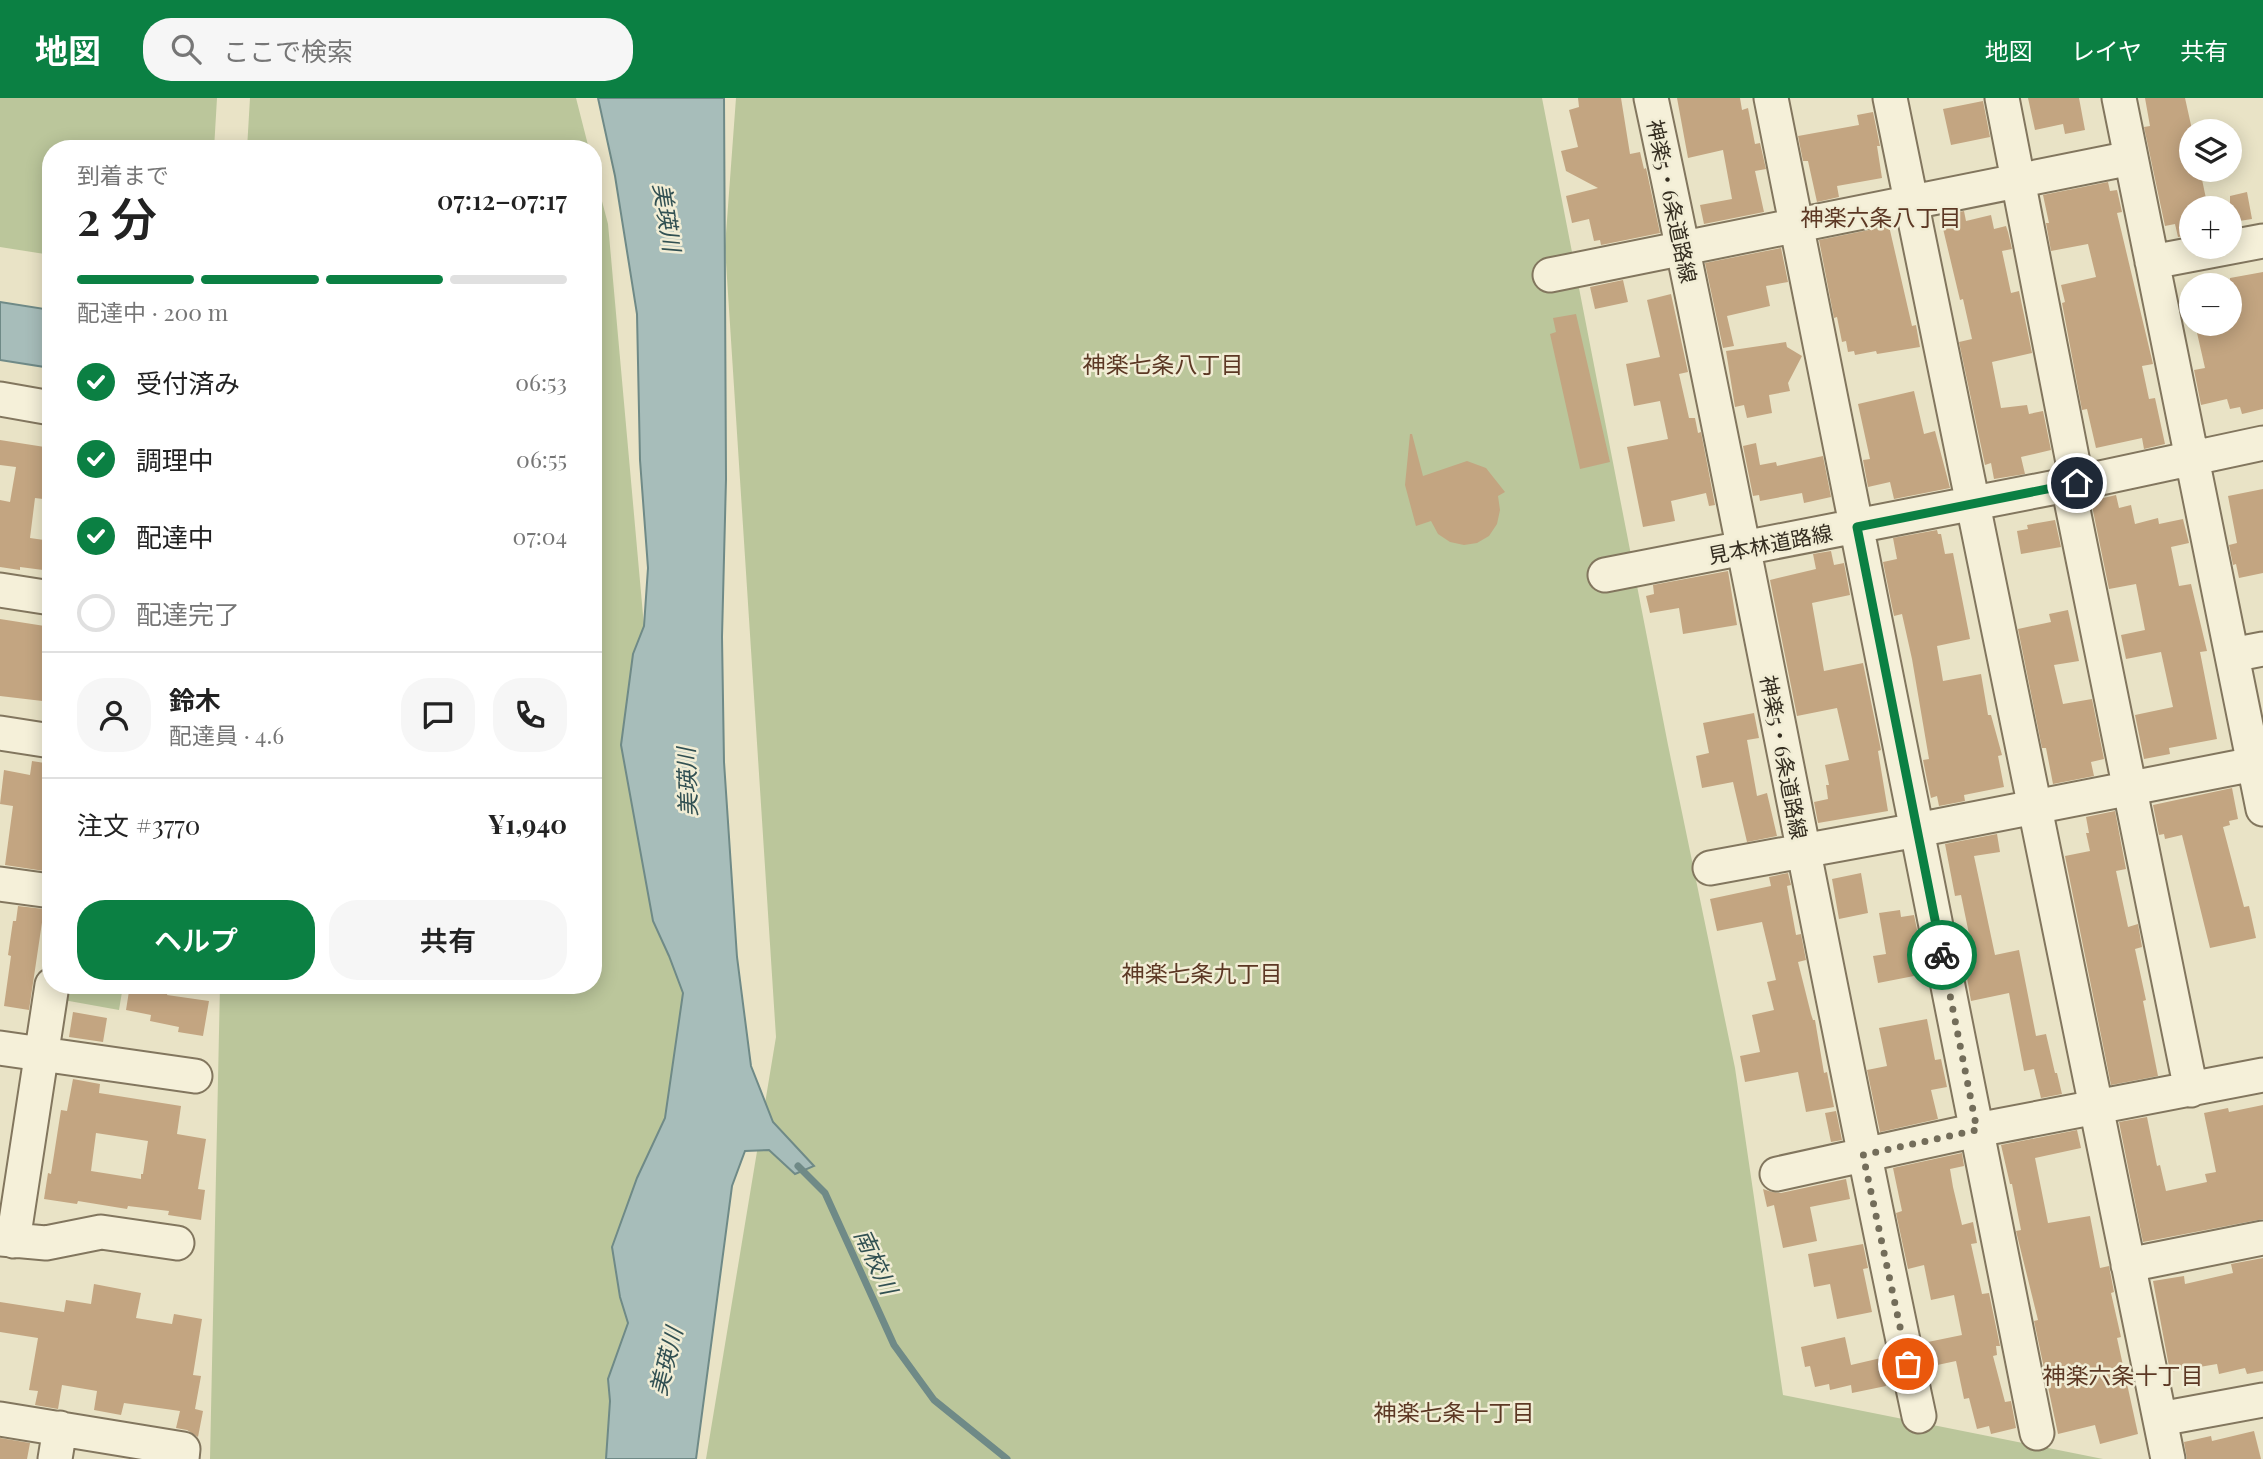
<!DOCTYPE html>
<html lang="ja">
<head>
<meta charset="utf-8">
<style>
  :root { --surface:#fff; --page:#f6f6f6; --text:#222; --muted:#767676; --line:#e0e0e0; --accent:#0b8043 }
  body { margin:0; font-family:"Playfair Display","Noto Sans JP",serif; background:var(--page); color:var(--text); height:100vh; display:flex; flex-direction:column; font-size:26px; white-space:nowrap }
  * { box-sizing:border-box; margin:0 }
  p { font-size:23px; color:var(--muted) }
  .icon { flex:none; width:38px; height:38px; fill:none; stroke:currentColor; stroke-width:2; stroke-linecap:round; stroke-linejoin:round }
  .map { position:relative; flex:1; overflow:hidden }
  .panel { position:absolute; left:42px; top:42px; width:560px; height:854px; display:flex; flex-direction:column; background:var(--surface); border-radius:28px; box-shadow:0 4px 18px #0003 }
  .panel>* { flex:none }
  .tools { position:absolute; left:2179px; top:21px; display:grid; gap:14px }
  .tools a { display:grid; place-items:center; width:63px; height:63px; border-radius:50%; background:var(--surface); box-shadow:0 4px 18px #0003; font-size:35px }
  .pin { position:absolute; display:grid; place-items:center; width:60px; height:60px; color:#fff; margin:-30px; border:4px solid #fff; border-radius:50%; box-shadow:0 2px 7px #0007 }
  .courier { position:absolute; display:grid; place-items:center; width:70px; height:70px; margin:-35px; border:5px solid #0b8043; border-radius:50%; background:#fff; color:#222; box-shadow:0 2px 9px #0007 }
  .headline em { font-style:normal; font-weight:600 }
  .headline div { display:flex; flex-direction:column-reverse }
  .headline { display:flex; align-items:center; justify-content:space-between; height:119px; padding:0 35px }
  h1 { font-size:46px; font-weight:600; line-height:52px }
  .bar { display:grid; grid-template-columns:repeat(4,1fr); gap:10px 7px; align-content:center; height:84px; padding:0 35px }
  .bar i { height:9px; border-radius:5px; background:var(--line) }
  .bar .current { background:var(--accent) }
  .bar p { grid-column:span 4 }
  .line { display:flex; align-items:center; gap:18px; padding:0 35px; border-top:2px solid var(--line) }
  .line div { flex:1 }
  .round { display:grid; place-items:center; flex:none; width:74px; height:74px; border-radius:28px; background:var(--page) }
  ol { padding:0 35px; list-style:none }
  li { display:flex; align-items:center; gap:21px; height:77px }
  li p { margin-inline-start:auto }
  li .icon { padding:7px; border-radius:50%; background:var(--accent); color:#fff; stroke-width:4 }
  li:last-child { color:var(--muted) }
  li i { width:38px; height:38px; border:4px solid var(--line); border-radius:50% }
  .button { display:flex; gap:14px; margin-top:auto; padding:14px 35px }
  .button a { flex:1; height:80px; border-radius:28px; background:var(--accent); color:#fff; font-size:28px; font-weight:600; line-height:80px; text-align:center }
  .button a+a { background:var(--page); color:var(--text) }
  header { display:flex; align-items:center; gap:42px; box-sizing:border-box; height:98px; padding:0 35px; background:var(--accent); color:#fff }
  header strong { font-size:33px }
  nav { display:flex; gap:38px; margin-inline-start:auto; font-size:24px }
  .search { width:490px; height:63px; background:var(--page); display:flex; align-items:center; gap:18px; box-sizing:border-box; padding:0 24px; border-radius:28px; color:var(--muted); font-size:26px }
  .map>svg:first-child { display:block }
</style>
</head>
<body>
<header>
<strong>地図</strong>
<div class="search"><svg class="icon" aria-label="search" viewBox="0 0 24 24"><circle cx="10" cy="10" r="6"/><path d="M15 15l6 6"/></svg>ここで検索</div>
<nav><a>地図</a><a>レイヤ</a><a>共有</a></nav>
</header>
<div class="map">
<svg width="2263" height="1361" viewBox="0 0 2263 1361">
  <rect width="100%" height="100%" fill="#e9e3c6"/>
  <path fill="#bbc69b" d="M0 0H217L214 51H51V157L0 149Z
    M250 0H576L589 51H247Z
    M736 0H1542L1668 647 1735 970 1783 1297 2103 1361H706L776 939 725 149Z
    M593 69 608 126 644 528 633 556 621 647 653 823 669 858 683 895 665 1020 637 1080 612 1149 620 1199 628 1225 608 1281 610 1303 606 1361H210L220 887H593Z
    M60 887 123 888 119 912 58 901Z"/>
  <path fill="#a7bdba" stroke="#6f8a87" stroke-width="2" d="M598 0H724L726 381 722 539 724 664 737 859 751 968 773 1024 814 1068 795 1076 769 1052 745 1053 732 1088 696 1361H606L610 1303 608 1281 628 1225 620 1199 612 1149 637 1080 665 1020 683 895 669 858 653 823 621 647 633 556 644 528 648 470 640 362 637 216 615 78Z
    M0 204 51 212V270L0 262Z"/>
  <g fill="none" stroke-linecap="round" stroke-linejoin="round">
    <path stroke="#6f8a87" stroke-width="7" d="M798 1068 825 1095 894 1247 934 1302 1007 1361"/>
  </g>
  <path fill="#c3a581" fill-rule="evenodd" d="M1578 0H1621L1630 56 1640 54 1644 71 1646 70 1660 135 1601 147 1600 142 1594 143 1589 121 1572 125 1566 98 1598 90 1566 73 1561 53 1578 49 1569 12 1579 9Z
    M1677 0H1740L1742 12 1748 10 1755 46 1760 45 1766 71 1755 73 1764 114 1704 126 1700 107 1732 101 1723 52 1688 60Z
    M2028 0H2079L2085 32 2065 36 2063 26 2035 32Z
    M2145 0H2185L2191 27V72H2200L2208 110H2191V137L2178 139 2175 126 2165 128 2144 29 2150 28Z
    M1983 3 1990 39 1951 47 1943 11Z
    M1873 14 1880 48H1877L1882 80 1837 88 1839 99 1817 104 1808 63H1803L1798 38 1859 27 1857 17Z
    M2108 84 2110 93 2117 92 2122 114 2117 115 2153 266 2142 268 2149 301 2155 300 2165 346 2144 351 2142 340 2096 350 2087 311 2082 312 2062 205 2065 204 2061 187 2096 179 2088 146 2051 153 2046 125H2049L2043 97Z
    M2247 94 2252 121 2233 124 2232 117 2230 118V98Z
    M1964 113 1966 123 1991 117 1994 131 2006 128 2008 134 2012 151 2002 153 2011 195 2019 193 2032 255 1992 264 2001 310 2027 307 2029 316 2043 313 2051 352 2021 359 2025 376 1994 381 1991 365 1985 367 1959 244 1972 241 1963 201 1960 202 1940 118Z
    M1889 128 1912 228 1916 227 1920 249 1877 256 1876 253 1855 257 1854 253 1848 254 1846 243 1842 244 1837 219 1834 220 1819 142Z
    M1781 150 1788 184 1766 188 1770 208 1727 218 1734 248 1723 250 1705 165Z
    M2263 174V311L2242 316 2240 309 2230 311 2227 301 2201 307 2194 272 2205 270 2195 226H2230V180Z
    M1623 182 1628 204 1595 211 1590 189Z
    M1671 196 1688 274 1679 276 1689 320H1695L1698 335 1701 334 1715 407 1709 408 1706 395 1671 403 1675 423 1643 429 1627 349 1668 341 1660 303 1634 308 1626 266 1660 259 1647 202Z
    M1576 216 1610 364 1580 371 1550 236 1556 234 1553 220Z
    M1786 244 1787 249 1802 258 1788 285 1790 293 1769 297 1772 315 1747 320 1744 307 1735 309 1726 253Z
    M1914 293 1924 336 1935 333 1950 390 1894 401 1890 384 1868 389 1863 362 1870 361 1858 306Z
    M1410 336H1412L1423 378 1467 363 1486 370 1505 394 1498 398 1500 412 1497 426 1489 438 1477 445 1464 447 1450 444 1438 436 1431 423 1416 428 1405 387Z
    M0 342 51 350V402L35 400 30 440 51 443V473L20 469V472L0 469V402L10 404 16 369 0 367Z
    M1756 345 1760 367 1776 364 1777 368 1823 358 1831 399 1804 405 1802 395 1760 403 1759 397 1753 398 1743 348Z
    M2263 391V475L2239 480 2236 466 2233 467 2229 447 2237 445 2228 398Z
    M2116 397 2119 410 2131 407 2135 426 2158 420 2159 426 2183 421 2189 445 2171 449 2179 488 2191 486 2207 553 2200 554 2217 641 2169 650 2170 656 2144 661 2135 617 2173 609 2161 554 2126 561 2121 537 2145 532 2136 486 2109 491 2091 403Z
    M2055 422 2061 449 2021 456 2017 433 2028 431 2027 427Z
    M1937 432 1938 436H1941L1945 456 1953 455 1970 541 1937 548 1943 583 1981 576 1988 617H1991L2002 657 1998 658 2004 689 1964 697 1965 703 1939 708 1937 698 1931 700 1927 682 1923 662 1929 661 1912 561 1902 516 1894 518 1883 464 1897 461 1893 440Z
    M1831 453 1834 467 1844 465 1850 497 1812 505 1824 573 1863 565 1881 652 1878 653 1888 713 1818 725 1814 704 1828 701 1826 687H1829L1825 667 1849 662 1837 610 1797 618 1770 482 1816 471 1813 456Z
    M1728 473 1737 527 1683 536 1679 510 1650 515 1646 498 1654 496 1653 487Z
    M2068 512 2079 563 2054 567 2063 606 2092 601 2104 661 2091 664 2094 678 2053 686 2046 650H2042L2018 531 2051 524 2049 516Z
    M0 521 51 529V604L0 598Z
    M1754 615 1759 640 1747 642 1757 698 1767 695 1777 738 1747 744 1733 684 1702 690 1696 658 1709 655 1703 625Z
    M32 663 51 666V774L5 767 13 708 0 706 4 672 30 677Z
    M2232 690 2238 721 2229 723 2230 727 2223 729 2244 809 2249 808 2256 840 2210 850 2182 737 2165 741 2164 736 2159 737 2153 707Z
    M2115 713 2126 771 2116 773 2128 829 2138 826 2142 849 2135 851 2146 902 2143 903 2158 978 2111 987 2065 758 2090 753 2086 735H2089L2086 719Z
    M1997 736 2000 754 1974 758 1995 857 2019 852 2036 938 2046 936 2055 975H2057L2062 996 2041 1000 2034 971 2024 973 2009 895 1971 903 1960 838 1969 836 1961 797 1955 798 1945 746Z
    M1788 775 1791 787 1787 788 1796 837 1801 836 1806 862 1798 864 1811 916 1813 922H1815L1824 975 1827 974 1834 1009 1806 1014 1798 974 1745 984 1740 958 1760 954 1752 917 1774 912 1767 884 1776 882 1762 824 1717 833 1710 801 1771 788 1769 779Z
    M1861 775 1868 815 1839 821 1832 781Z
    M18 808 44 811 29 912 4 908 11 858 8 857 13 823H16Z
    M1900 812 1901 819 1914 817 1925 870 1913 872 1914 878 1878 885 1873 858 1886 856 1879 815Z
    M130 887 168 893 167 897 209 903 203 938 178 934 179 929 150 923 151 917 126 912Z
    M73 914 107 920 103 944 69 939Z
    M1927 921 1935 962 1941 961 1947 989 1931 992 1938 1021 1880 1034 1867 972 1887 968 1879 930Z
    M73 981 100 986 99 995 181 1008 177 1036 206 1041 198 1091 205 1092 201 1122 168 1117 169 1113 128 1108 127 1111 78 1103 77 1106 44 1101 48 1075 51 1076 61 1012 67 1013ZM96 1035 148 1043 143 1076H141V1081L91 1073Z
    M2263 1007V1121L2143 1144 2119 1024 2147 1019 2157 1068 2160 1067 2166 1093 2207 1084 2205 1076 2216 1074 2204 1015 2228 1010 2229 1014Z
    M1836 1013 1842 1042 1831 1044 1825 1015Z
    M2077 1032 2081 1050 2035 1060 2048 1125 2090 1118 2100 1170 2109 1168 2114 1194 2111 1195 2121 1239 2117 1240 2138 1336 2100 1346 2095 1327 2058 1336 2034 1223 2038 1222 2016 1133 2021 1132 2012 1086H2010L2001 1047Z
    M1962 1055 1964 1068 1950 1071 1953 1089 1962 1127 1973 1124 1977 1145 1971 1146 1982 1196 1989 1195 2000 1248H1996L1997 1257 1993 1258 2005 1304 2011 1303 2016 1330 1991 1336 1989 1328 1977 1331 1969 1300 1964 1301 1956 1263 1928 1269 1923 1245 1962 1237 1954 1197 1931 1202 1924 1167 1908 1171 1896 1115 1902 1113 1893 1070Z
    M1846 1081 1850 1101 1810 1109 1817 1143 1783 1150 1774 1107 1767 1109 1763 1091 1772 1094 1781 1095Z
    M1863 1146 1868 1170 1863 1171 1872 1214 1837 1221 1830 1186 1814 1189 1808 1156Z
    M2263 1160V1273L2247 1276 2245 1270 2219 1276 2217 1266 2170 1274 2153 1183 2184 1178 2185 1186 2233 1175 2231 1166Z
    M94 1186 141 1195 136 1220 172 1226 174 1216 202 1221 193 1277 201 1278 195 1311 203 1313 198 1339 187 1332 176 1330 180 1313 124 1305 121 1317 94 1312 97 1293 62 1287 58 1311 35 1307 38 1293 29 1292 38 1240 0 1234V1204L64 1214 66 1202 91 1206Z
    M1845 1239 1851 1267 1881 1260 1886 1288 1852 1295 1851 1287 1830 1292 1829 1286 1815 1289 1810 1268 1805 1269 1801 1249Z
    M2254 1333 2261 1361H2187L2184 1344 2211 1338 2212 1343Z
    M0 1340 30 1345 27 1361H0Z"/>
  <g fill="none" stroke-linecap="round" stroke-linejoin="round">
    <defs>
      <path id="minor" d="M1651 0C1745 438 1825 879 1919 1318
        M1771 0 2037 1335
        M1890 0 2168 1361
        M2002 0 2077 385
        M2119 0 2263 711
        M2152 164 2263 143
        M1550 177 2131 60
        M0 301 51 310
        M2068 387 2191 992
        M1605 477 2077 385 2263 345
        M0 492 51 500
        M2232 557 2263 551
        M0 635 51 643
        M1710 770 1917 732 2254 666
        M0 786 51 793
        M0 950 195 978
        M1777 1076 1977 1032 2263 977
        M0 1141 46 1145 101 1134 177 1145
        M13 1143 52 887
        M2128 1167 2263 1140
        M0 1321 183 1351 182 1361
        M2160 1321 2263 1302
        M55 1361 60 1330"/>
    </defs>
    <use href="#minor" stroke="#82765e" stroke-width="37"/>
    <use href="#minor" stroke="#f5f0d9" stroke-width="33"/>
  </g>
  <g fill="none" stroke-linecap="round" stroke-linejoin="round">
    <path stroke="#736d5a" stroke-width="7" stroke-dasharray="0 12.6" d="M1908 1266 1863 1057 1977 1032 1942 857"/>
    <path stroke="#0b8043" stroke-width="9" d="M1942 857 1857 429 2077 385"/>
  </g>
  <g text-anchor="middle" dominant-baseline="central" stroke-width="5" stroke-linejoin="round" paint-order="stroke">
    <g font-size="21" fill="#342d20" stroke="#f1edd5">
      <text transform="translate(1673 103) rotate(78)">神楽5・6条道路線</text>
      <text transform="translate(1770 445) rotate(-11)">見本林道路線</text>
      <text transform="translate(1785 659) rotate(79)">神楽5・6条道路線</text>
    </g>
    <g font-size="23" fill="#5c3824" stroke="#f1edd5">
      <text x="1881" y="118">神楽六条八丁目</text>
      <text x="1163" y="265">神楽七条八丁目</text>
      <text x="1202" y="874">神楽七条九丁目</text>
      <text x="2123" y="1276">神楽六条十丁目</text>
      <text x="1454" y="1313">神楽七条十丁目</text>
    </g>
    <g font-size="23" font-style="italic" fill="#315052" stroke="#f1edd5">
      <text transform="translate(668 119) rotate(81)">美瑛川</text>
      <text transform="translate(686 684) rotate(-92)">美瑛川</text>
      <text transform="translate(877 1163) rotate(65)">南校川</text>
      <text transform="translate(665 1263) rotate(-76)">美瑛川</text>
    </g>
  </g>
</svg>
<div class="tools">
<a><svg class="icon" aria-label="layers" viewBox="0 0 24 24"><path d="M12 4l9 5-9 5-9-5zM3 14l9 5 9-5"/></svg></a>
<a>+</a>
<a>−</a>
</div>
<div class="pin" style="left:1908px;top:1266px;background:#ea580c"><svg class="icon" aria-label="bag" viewBox="0 0 24 24"><path d="M5 8h14l-1 12H6zM9 8a3 3 0 0 1 6 0"/></svg></div>
<div class="pin" style="left:2077px;top:385px;background:#1f2937"><svg class="icon" aria-label="home" viewBox="0 0 24 24"><path d="M3 11l9-7 9 7M6 9v11h12V9"/></svg></div>
<div class="courier" style="left:1942px;top:857px"><svg class="icon" aria-label="bike" viewBox="0 0 24 24"><circle cx="6" cy="16" r="4"/><circle cx="18" cy="16" r="4"/><path d="M6 16l4-8h5l3 8M10 8l3 8H6M13 5h3"/></svg></div>
<section class="panel">
<div class="headline"><div><h1>2 分</h1><p>到着まで</p></div><em>07:12–07:17</em></div>
<div class="bar"><i class="current"></i><i class="current"></i><i class="current"></i><i></i><p>配達中 · 200 m</p></div>
<ol>
<li><svg class="icon" aria-label="check" viewBox="0 0 24 24"><path d="M5 12l5 5 9-10"/></svg>受付済み<p>06:53</p></li>
<li><svg class="icon" aria-label="check" viewBox="0 0 24 24"><path d="M5 12l5 5 9-10"/></svg>調理中<p>06:55</p></li>
<li><svg class="icon" aria-label="check" viewBox="0 0 24 24"><path d="M5 12l5 5 9-10"/></svg>配達中<p>07:04</p></li>
<li><i></i>配達完了</li>
</ol>
<div class="line" style="height:126px"><a class="round"><svg class="icon" aria-label="person" viewBox="0 0 24 24"><circle cx="12" cy="8" r="4"/><path d="M4 21q1-7 8-7t8 7"/></svg></a><div><b>鈴木</b><p>配達員 · 4.6</p></div><a class="round"><svg class="icon" aria-label="chat" viewBox="0 0 24 24"><path d="M4 5h16v11H9l-5 4z"/></svg></a><a class="round"><svg class="icon" aria-label="phone" viewBox="0 0 24 24"><path d="M5 4h4l2 5-3 2q2 4 5 5l2-3 5 2v4C11 20 4 13 5 4z"/></svg></a></div>
<div class="line" style="height:91px"><div>注文 #3770</div><b>¥1,940</b></div>
<div class="button"><a>ヘルプ</a><a>共有</a></div>
</section>
</div>
</body>
</html>
